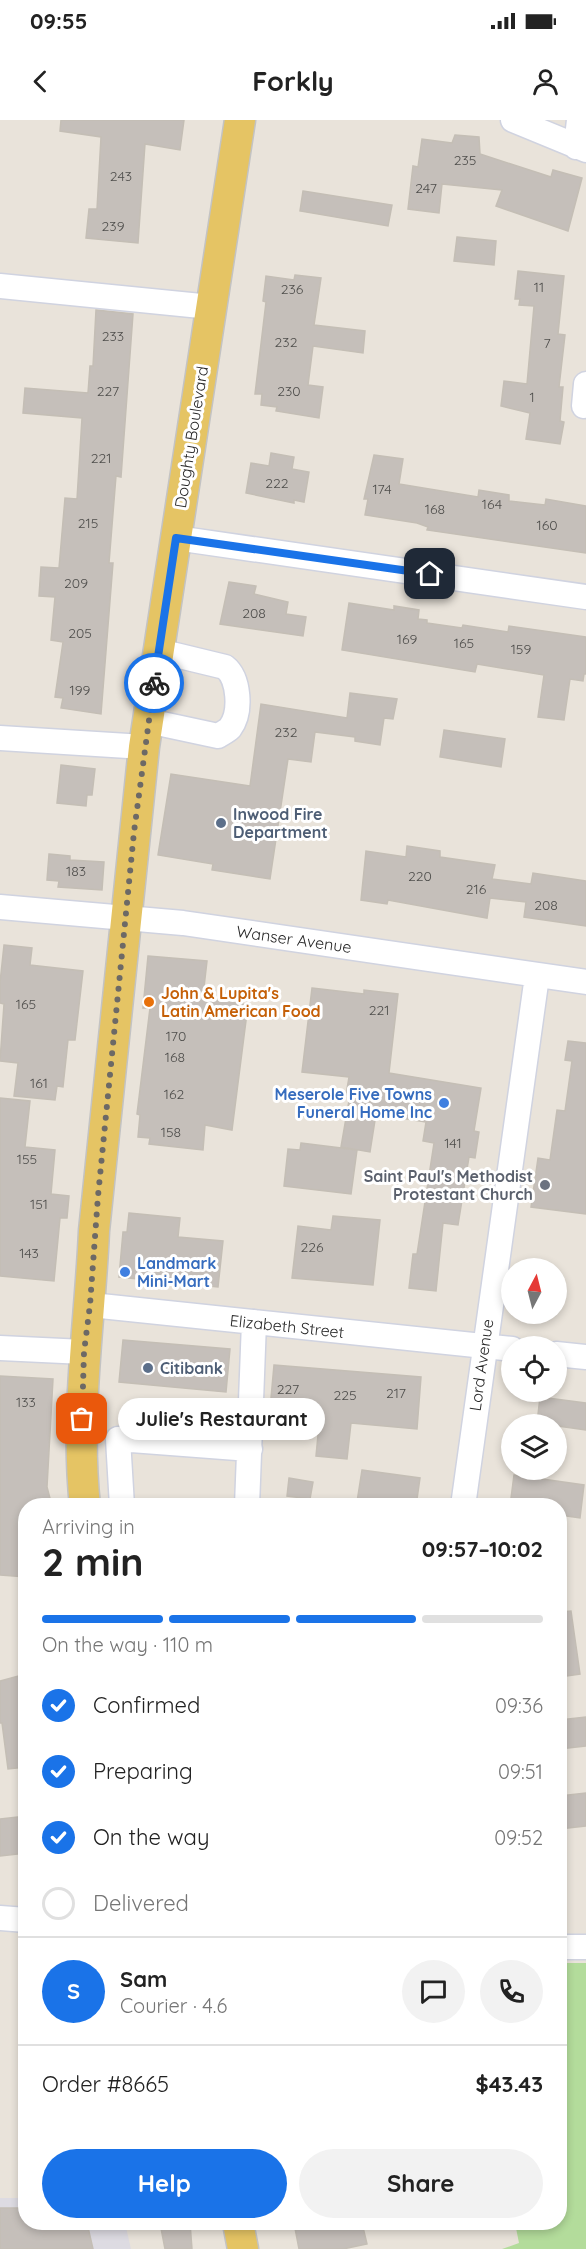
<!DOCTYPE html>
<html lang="en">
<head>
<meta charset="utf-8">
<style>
  :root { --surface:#fff; --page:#f2f2f2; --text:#222; --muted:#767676; --line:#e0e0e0; --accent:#1a73e8 }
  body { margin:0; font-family:Quicksand,sans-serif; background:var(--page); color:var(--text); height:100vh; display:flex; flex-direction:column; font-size:22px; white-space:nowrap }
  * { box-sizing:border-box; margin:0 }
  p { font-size:20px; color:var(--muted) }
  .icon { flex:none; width:33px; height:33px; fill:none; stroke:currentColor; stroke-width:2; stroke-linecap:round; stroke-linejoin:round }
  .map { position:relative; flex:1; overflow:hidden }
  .side { position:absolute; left:18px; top:1378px; width:549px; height:732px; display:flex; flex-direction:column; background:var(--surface); border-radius:24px; box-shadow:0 3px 9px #0003 }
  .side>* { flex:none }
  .needle { width:39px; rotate:7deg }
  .tools { position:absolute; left:501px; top:1138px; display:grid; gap:12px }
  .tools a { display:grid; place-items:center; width:66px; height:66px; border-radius:50%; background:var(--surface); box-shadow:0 3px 9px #0003; font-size:30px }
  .pin { position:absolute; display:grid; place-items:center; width:51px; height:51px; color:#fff; margin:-26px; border-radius:12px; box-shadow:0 3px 9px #0006 }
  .courier { position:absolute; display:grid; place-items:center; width:60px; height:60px; margin:-30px; border:4px solid #1a73e8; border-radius:50%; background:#fff; color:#222; box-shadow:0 2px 8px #0007 }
  .bubble { position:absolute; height:42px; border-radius:21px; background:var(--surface); box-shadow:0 3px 9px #0003; font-size:20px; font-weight:700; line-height:42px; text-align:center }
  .overview em { font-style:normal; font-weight:700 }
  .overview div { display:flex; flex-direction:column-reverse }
  .overview { display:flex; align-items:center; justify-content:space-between; height:102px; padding:0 24px }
  h1 { font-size:39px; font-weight:700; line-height:45px }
  .bar { display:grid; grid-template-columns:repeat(4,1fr); gap:9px 6px; align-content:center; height:72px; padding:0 24px }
  .bar i { height:8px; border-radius:4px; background:var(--line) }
  .bar .selected { background:var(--accent) }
  .bar p { grid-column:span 4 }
  .line { display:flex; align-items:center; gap:15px; padding:0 24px; border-top:2px solid var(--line) }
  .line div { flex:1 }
  .round { display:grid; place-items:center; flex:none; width:63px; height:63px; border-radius:32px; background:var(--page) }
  ol { padding:0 24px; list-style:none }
  li { display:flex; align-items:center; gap:18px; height:66px }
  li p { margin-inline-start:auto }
  li .icon { padding:6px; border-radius:50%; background:var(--accent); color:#fff; stroke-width:4 }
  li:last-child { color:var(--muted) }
  li i { width:33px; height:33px; border:3px solid var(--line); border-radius:50% }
  .button { display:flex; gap:12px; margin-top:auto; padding:12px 24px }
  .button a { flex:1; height:69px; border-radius:36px; background:var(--accent); color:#fff; font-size:24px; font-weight:700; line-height:69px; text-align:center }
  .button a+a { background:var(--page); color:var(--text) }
  .status { display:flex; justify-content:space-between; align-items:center; height:42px; padding:0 30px; background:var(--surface); direction:ltr }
  .status svg { height:16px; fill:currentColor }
  header { display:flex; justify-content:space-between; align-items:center; height:78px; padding:0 24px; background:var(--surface); font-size:27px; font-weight:700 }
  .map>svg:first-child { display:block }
</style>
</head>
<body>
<div class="status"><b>09:55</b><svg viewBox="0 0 49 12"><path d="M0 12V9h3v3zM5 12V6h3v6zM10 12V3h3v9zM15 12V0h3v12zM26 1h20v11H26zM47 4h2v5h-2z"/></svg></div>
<header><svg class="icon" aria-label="back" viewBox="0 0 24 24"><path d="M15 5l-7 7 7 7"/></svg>Forkly<svg class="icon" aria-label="person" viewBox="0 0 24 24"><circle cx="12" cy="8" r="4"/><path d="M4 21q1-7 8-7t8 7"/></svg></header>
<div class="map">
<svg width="586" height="2129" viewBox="0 0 586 2129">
  <rect width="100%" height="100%" fill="#e9e3da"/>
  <path fill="#dddbe2" d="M0 2078H25L26 2103H125L131 2129H0Z"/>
  <path fill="#b3dc9b" d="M560 1843H586V2129H502L519 2123 515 2103H560Z"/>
  <path fill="#c5bfba" stroke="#c4beb5" stroke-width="1.5" d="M61 0H184L180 30 145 24 138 123 86 118 89 89H97L101 17 60 11Z
    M455 15 479 17 480 34 551 57 553 50 582 58 568 111 496 86 502 70 442 64 439 93 408 89 413 46 418 47 422 19 452 23Z
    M303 71 392 85 388 106 300 91Z
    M457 117 496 121 494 145 454 141Z
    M518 151 564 156 558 214 565 215 559 267H563L560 301 564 302 560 324 526 319 530 293 501 286 504 261 527 264 534 186 519 185 520 179H515Z
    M295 155 321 158 314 205 365 211 363 233 313 226 308 265 323 267 319 298 276 291 277 287 261 285 262 274H255L266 182 263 181 266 156 294 160Z
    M96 190 133 194 121 357 116 356 109 443H113L101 594 61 588 63 578 55 577 63 522 51 520 55 477 39 476 41 447 59 448 65 378 77 379 82 298 23 293 25 268 88 273 90 246H93Z
    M271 333 294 337 292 349 309 352 304 382 294 380V383L246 373 251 343 269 346Z
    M374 335 403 339 399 364 478 377 479 370 509 375V381L545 385 546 379 586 386V433L427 410 428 407 417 403 365 395 368 379H364Z
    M229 462 256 466 254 474 288 482 286 494 306 497 303 516 220 504Z
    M349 483 394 490V486L419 490 418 499 427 500V503L462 508 463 505 508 512 509 506 586 517V554H584L583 561 570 559 564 600 538 597 544 555 477 544 475 552 342 530Z
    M350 573 397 579 393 599 384 598 380 625 355 621V617L315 612 311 642 288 639 270 759 212 750 213 744 158 735 171 654 250 666 261 584 347 598Z
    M444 610 505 619 501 647 440 637Z
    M61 645 95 649 92 675H87L86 686 57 683Z
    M407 726 440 731V737L495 745 492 759 531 764 533 753 586 761V806L524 797 526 782 490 778 487 798 388 780 387 784 361 780 366 731 406 737Z
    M49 734 70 736V740L104 742 102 770 58 767 59 761 47 760Z
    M4 825 32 828 30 845 83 851 75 920H68L63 967 57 966 55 980 14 976 18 943 0 941 4 884 0 883V863Z
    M148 836 207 841 203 876 248 885 232 1010 205 1005 203 1030 149 1024 150 1018 138 1017 140 995 137 994 150 888H143Z
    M312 868 364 874V870L398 874 389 953 481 968 474 1011 479 1012 475 1038 469 1037 458 1105 443 1103 436 1171 409 1168 413 1134H417L434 1023 423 1021 426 1002 376 994 370 1032 341 1027 350 975H346L349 957 302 952Z
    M568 921 586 923V1094L531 1087 538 1038 550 1040 557 990 565 991 572 941 565 940Z
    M0 978 30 981 25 1027 55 1030 51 1074 69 1076 67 1098H60L54 1161 0 1156Z
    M301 1023 357 1030 351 1074 284 1066 288 1029 300 1030Z
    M129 1093 180 1098 178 1117 223 1121 218 1167 119 1157 123 1112H127Z
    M333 1096 380 1100 373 1165 292 1158 298 1106 331 1110Z
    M123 1220 230 1229 226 1272 119 1262Z
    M274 1245 421 1257 417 1309 351 1303 347 1339 316 1336 320 1294 270 1289Z
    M0 1256 53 1259 47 1367 52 1386H26V1457L0 1455Z
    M540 1277 586 1283V1310L537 1303Z
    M362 1350 420 1358 416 1386H381L357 1382Z
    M514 1355 584 1365 580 1398 560 1395V1386H510Z
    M289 1358 313 1362 310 1379 287 1376Z
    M571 1491 580 1554 560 1557V1492Z
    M26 1554V1647L8 1649 2 1603H0V1561Z
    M586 1597V1626L560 1629V1600Z
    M586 1673V1706L560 1709V1676Z
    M26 1696V1733L0 1736V1699Z
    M0 2088H26V2103H87L93 2129H0Z
    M160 2103H190L192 2129H165Z
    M294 2103H362L367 2124 343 2129H299Z"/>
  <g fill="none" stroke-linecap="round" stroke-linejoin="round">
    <defs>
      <path id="minor" d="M513 0 586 30
        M576 27 579 0
        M0 166 211 187
        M584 286 586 264
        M176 418 586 477
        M148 601 218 616C221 614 227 611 230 608 242 592 239 558 225 547L159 531
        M0 618 144 627
        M0 787 183 803 586 862
        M91 1185 512 1229
        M0 1228 84 1232
        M556 1234 586 1237
        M122 1386 118 1319 250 1329
        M247 1386 254 1202
        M463 1386 537 856
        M0 1798 26 1800
        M560 1827H586"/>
      <path id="major" d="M85 1386C75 1294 90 1202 94 1111L144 627 240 0
        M238 2103 243 2129"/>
    </defs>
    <use href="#minor" stroke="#d0d3e0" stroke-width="27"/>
    <use href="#major" stroke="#c3c3c3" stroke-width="33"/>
    <use href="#minor" stroke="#fff" stroke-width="24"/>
    <use href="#major" stroke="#e5c464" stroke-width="30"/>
  </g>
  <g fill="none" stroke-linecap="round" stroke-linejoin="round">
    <path stroke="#6c6966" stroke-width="6" stroke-dasharray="0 10.8" d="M82 1299 84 1232 90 1185 98 1076 134 712 154 563"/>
    <path stroke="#1a73e8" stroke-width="8" d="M154 563 176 418 430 454"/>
  </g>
  <g fill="#5c6f8a" stroke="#fff" stroke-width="2">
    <circle cx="221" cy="703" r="6"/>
    <circle cx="148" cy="1248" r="6"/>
  </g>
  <circle fill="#e8710a" stroke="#fff" stroke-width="2" cx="149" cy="882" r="6"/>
  <g fill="#3f7fe0" stroke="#fff" stroke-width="2">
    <circle cx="444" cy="983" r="6"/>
    <circle cx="125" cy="1152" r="6"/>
  </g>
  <circle fill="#6b7280" stroke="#fff" stroke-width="2" cx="545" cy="1065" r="6"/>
  <g text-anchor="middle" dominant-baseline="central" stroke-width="6" stroke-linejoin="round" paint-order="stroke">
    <g font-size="14" fill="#4f4e4c">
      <text x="465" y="40">235</text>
      <text x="121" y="56">243</text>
      <text x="426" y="68">247</text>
      <text x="113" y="106">239</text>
      <text x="539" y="167">11</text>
      <text x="292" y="169">236</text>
      <text x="113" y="216">233</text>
      <text x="286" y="222">232</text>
      <text x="547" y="223">7</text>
      <text x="108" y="271">227</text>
      <text x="289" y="271">230</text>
      <text x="532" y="277">1</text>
      <text x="101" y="338">221</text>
      <text x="277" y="363">222</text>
      <text x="382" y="369">174</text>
      <text x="492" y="384">164</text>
      <text x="435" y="389">168</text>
      <text x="88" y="403">215</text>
      <text x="547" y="405">160</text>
      <text x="76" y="463">209</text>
      <text x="254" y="493">208</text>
      <text x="80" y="513">205</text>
      <text x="407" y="519">169</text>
      <text x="464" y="523">165</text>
      <text x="521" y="529">159</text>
      <text x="80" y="570">199</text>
      <text x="286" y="612">232</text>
      <text x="76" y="751">183</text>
      <text x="420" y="756">220</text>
      <text x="476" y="769">216</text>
      <text x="546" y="785">208</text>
      <text x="26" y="884">165</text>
      <text x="379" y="890">221</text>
      <text x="176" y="916">170</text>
      <text x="175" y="937">168</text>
      <text x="39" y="963">161</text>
      <text x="174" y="974">162</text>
      <text x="171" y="1012">158</text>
      <text x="453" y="1023">141</text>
      <text x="27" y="1039">155</text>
      <text x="39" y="1084">151</text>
      <text x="312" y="1127">226</text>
      <text x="29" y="1133">143</text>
      <text x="288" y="1269">227</text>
      <text x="396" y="1273">217</text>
      <text x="345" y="1275">225</text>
      <text x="26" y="1282">133</text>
    </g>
    <g font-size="16" fill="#282828" stroke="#fff">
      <text transform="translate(191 317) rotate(-81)">Doughty Boulevard</text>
      <text transform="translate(294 819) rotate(8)">Wanser Avenue</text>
      <text transform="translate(287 1206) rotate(6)">Elizabeth Street</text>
      <text transform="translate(481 1245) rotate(-82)">Lord Avenue</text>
    </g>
    <g font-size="16" font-weight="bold" fill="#4e5e75" stroke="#fff" text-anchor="start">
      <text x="233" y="694">Inwood Fire<tspan x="233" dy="18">Department</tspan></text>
      <text x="160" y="1248">Citibank</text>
    </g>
    <g font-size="16" font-weight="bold" fill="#c56008" stroke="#fff" text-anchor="start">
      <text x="161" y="873">John &amp; Lupita's<tspan x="161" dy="18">Latin American Food</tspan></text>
    </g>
    <g font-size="16" font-weight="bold" fill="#366cbe" stroke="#fff" text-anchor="end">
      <text x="432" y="974">Meserole Five Towns<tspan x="432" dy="18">Funeral Home Inc</tspan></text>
      <text x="137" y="1143" text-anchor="start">Landmark<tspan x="137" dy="18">Mini-Mart</tspan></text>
    </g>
    <g font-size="16" font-weight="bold" fill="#5b616d" stroke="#fff" text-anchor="end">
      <text x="533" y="1056">Saint Paul's Methodist<tspan x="533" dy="18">Protestant Church</tspan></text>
    </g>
  </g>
</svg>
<div class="tools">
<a><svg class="needle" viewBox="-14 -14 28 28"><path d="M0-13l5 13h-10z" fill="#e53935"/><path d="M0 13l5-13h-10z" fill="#767676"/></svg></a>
<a><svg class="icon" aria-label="locate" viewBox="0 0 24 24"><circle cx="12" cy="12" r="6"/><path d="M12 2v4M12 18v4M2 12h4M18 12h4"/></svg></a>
<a><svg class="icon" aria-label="layers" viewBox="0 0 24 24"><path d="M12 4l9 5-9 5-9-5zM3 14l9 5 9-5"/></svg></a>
</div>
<div class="pin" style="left:82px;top:1299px;background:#ea580c"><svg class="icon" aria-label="bag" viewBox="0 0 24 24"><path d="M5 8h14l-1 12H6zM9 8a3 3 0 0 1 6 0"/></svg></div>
<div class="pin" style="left:430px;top:454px;background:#1f2937"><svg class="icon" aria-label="home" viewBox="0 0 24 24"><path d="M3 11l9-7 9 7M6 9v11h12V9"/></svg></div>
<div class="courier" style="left:154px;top:563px"><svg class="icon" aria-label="bike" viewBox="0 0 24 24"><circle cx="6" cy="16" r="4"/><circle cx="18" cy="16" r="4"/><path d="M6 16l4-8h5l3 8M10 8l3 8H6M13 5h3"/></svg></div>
<div class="bubble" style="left:118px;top:1278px;width:207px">Julie's Restaurant</div>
<section class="side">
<div class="overview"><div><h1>2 min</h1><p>Arriving in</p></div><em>09:57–10:02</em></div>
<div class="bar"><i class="selected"></i><i class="selected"></i><i class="selected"></i><i></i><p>On the way · 110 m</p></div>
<ol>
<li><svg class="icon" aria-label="check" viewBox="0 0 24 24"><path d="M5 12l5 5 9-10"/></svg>Confirmed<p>09:36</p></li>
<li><svg class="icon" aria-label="check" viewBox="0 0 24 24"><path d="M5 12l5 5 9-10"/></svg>Preparing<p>09:51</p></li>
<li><svg class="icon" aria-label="check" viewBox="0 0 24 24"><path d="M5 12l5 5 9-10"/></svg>On the way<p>09:52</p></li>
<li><i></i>Delivered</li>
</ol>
<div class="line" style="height:108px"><b class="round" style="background:var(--accent);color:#fff">S</b><div><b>Sam</b><p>Courier · 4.6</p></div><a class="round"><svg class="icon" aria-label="chat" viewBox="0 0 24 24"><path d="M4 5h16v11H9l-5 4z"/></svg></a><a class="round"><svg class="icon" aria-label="phone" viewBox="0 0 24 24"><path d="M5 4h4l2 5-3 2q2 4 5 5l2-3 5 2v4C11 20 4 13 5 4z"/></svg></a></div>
<div class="line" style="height:78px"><div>Order #8665</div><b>$43.43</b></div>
<div class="button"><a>Help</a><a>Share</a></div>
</section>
</div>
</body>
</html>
